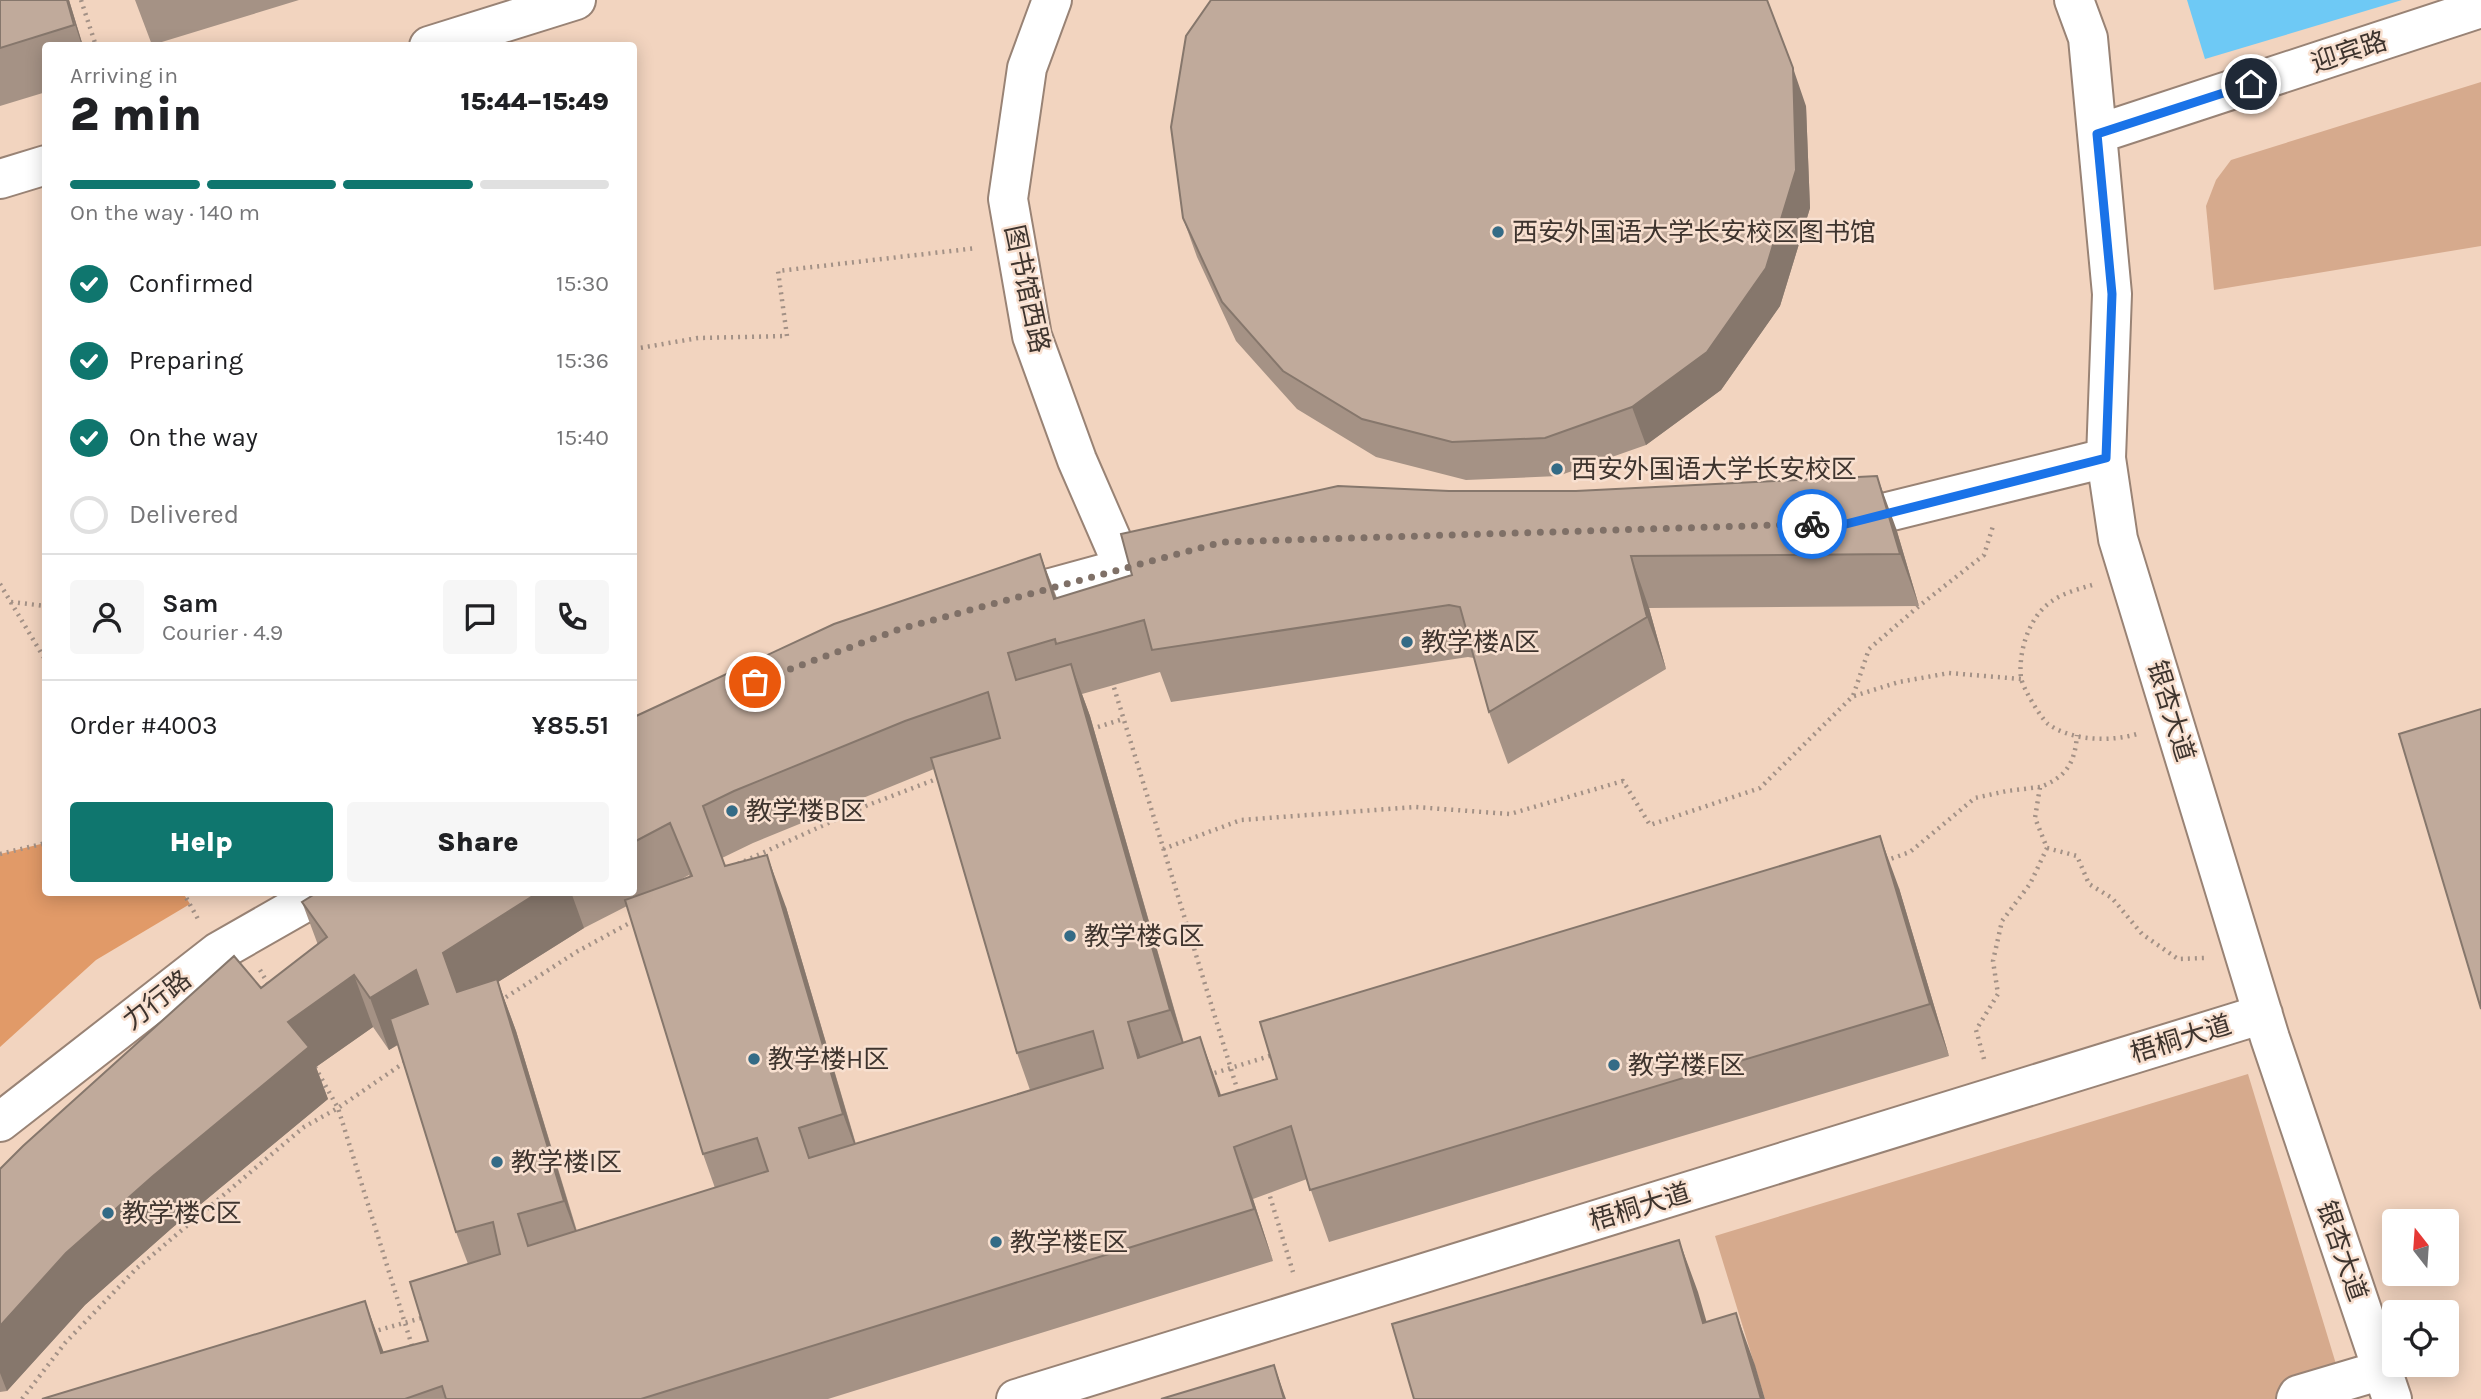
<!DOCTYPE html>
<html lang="en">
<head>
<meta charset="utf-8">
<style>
  :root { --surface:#fff; --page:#f6f6f6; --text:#202124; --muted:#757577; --line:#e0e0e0; --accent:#0f766e }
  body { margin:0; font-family:Karla,"Noto Sans SC",sans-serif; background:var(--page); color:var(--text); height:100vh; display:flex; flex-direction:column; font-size:26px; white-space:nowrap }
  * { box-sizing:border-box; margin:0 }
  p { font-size:23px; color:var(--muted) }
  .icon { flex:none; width:38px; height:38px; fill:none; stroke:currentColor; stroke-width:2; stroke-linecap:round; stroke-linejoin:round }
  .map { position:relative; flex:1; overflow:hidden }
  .panel { position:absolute; left:42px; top:42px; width:595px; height:854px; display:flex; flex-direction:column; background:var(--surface); border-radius:7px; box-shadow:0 4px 18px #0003 }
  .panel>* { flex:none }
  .needle { width:46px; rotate:343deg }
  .buttons { position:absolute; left:2382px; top:1209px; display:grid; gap:14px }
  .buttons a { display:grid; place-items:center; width:77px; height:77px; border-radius:7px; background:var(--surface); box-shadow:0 4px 18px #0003; font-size:35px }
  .pin { position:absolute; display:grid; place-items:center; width:60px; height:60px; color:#fff; margin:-30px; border:4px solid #fff; border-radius:50%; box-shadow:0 2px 7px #0007 }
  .courier { position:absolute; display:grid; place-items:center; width:70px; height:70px; margin:-35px; border:5px solid #1a73e8; border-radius:50%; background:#fff; color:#222; box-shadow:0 2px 9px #0007 }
  .overview em { font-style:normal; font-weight:800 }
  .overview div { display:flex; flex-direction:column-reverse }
  .overview { display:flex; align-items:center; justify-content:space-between; height:119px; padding:0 28px }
  h1 { font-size:46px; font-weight:800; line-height:52px }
  .bar { display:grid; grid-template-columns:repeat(4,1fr); gap:10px 7px; align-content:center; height:84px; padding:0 28px }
  .bar i { height:9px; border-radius:5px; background:var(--line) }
  .bar .current { background:var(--accent) }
  .bar p { grid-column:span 4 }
  .line { display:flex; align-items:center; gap:18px; padding:0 28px; border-top:2px solid var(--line) }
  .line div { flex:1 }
  .round { display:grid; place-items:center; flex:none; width:74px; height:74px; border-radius:7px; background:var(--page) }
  ol { padding:0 28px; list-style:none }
  li { display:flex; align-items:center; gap:21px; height:77px }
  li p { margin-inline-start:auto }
  li .icon { padding:7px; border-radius:50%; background:var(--accent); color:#fff; stroke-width:4 }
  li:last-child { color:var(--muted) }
  li i { width:38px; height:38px; border:4px solid var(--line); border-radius:50% }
  .cta { display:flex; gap:14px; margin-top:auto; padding:14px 28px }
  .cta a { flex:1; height:80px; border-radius:7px; background:var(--accent); color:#fff; font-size:28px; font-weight:800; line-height:80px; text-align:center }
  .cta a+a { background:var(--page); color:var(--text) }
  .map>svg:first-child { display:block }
</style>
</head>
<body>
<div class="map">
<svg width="2481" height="1399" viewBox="0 0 2481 1399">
  <rect width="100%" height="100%" fill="#f8e0d0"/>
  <path fill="#f2d4bf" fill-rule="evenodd" d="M0 0H2481V1399H0ZM46 46H634V892H46ZM2394 1222H2446V1274H2394ZM2394 1312H2446V1365H2394Z"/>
  <path fill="#d6aa8d" d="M2481 82V246L2214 290 2206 206 2216 180 2231 160Z
    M2248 1074 2336 1364 2315 1399H1765L1715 1236Z"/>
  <path fill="#e19a68" d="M45 843 46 892 183 893 190 904 96 960 0 1047V854Z"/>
  <path fill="#6ec9f5" d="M2187 0H2402L2205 59Z"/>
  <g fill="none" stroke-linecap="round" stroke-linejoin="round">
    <defs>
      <path id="minor" d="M1052 0 1027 68 1008 199 1032 336 1077 460 1124 568
        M2074 0 2088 38 2112 294 2106 458 2118 539 2270 1038 2392 1399
        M429 46 576 0
        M2097 134 2481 8
        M0 179 46 165
        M1839 524 2106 458
        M1003 601 1182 552
        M0 1122 218 952 323 892
        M1016 1399 2263 1014
        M2296 1399 2298 1395 2382 1370"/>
    </defs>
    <use href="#minor" stroke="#998375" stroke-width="42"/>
    <path stroke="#a39186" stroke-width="4.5" stroke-dasharray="2 5" stroke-linecap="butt" d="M81 0 96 46
      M634 349 698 338 787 336 778 271 977 248
      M0 584 46 661
      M2092 585C2079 589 2063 593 2052 601 2029 616 2018 652 2021 678 2023 688 2040 717 2048 724 2072 741 2110 742 2137 734
      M11 602 46 606
      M1112 681 1239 1095
      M1854 696 1899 682 1949 673 2021 679
      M1098 727 1123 719
      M2047 848 2077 856 2089 884 2112 898 2142 934 2178 959 2205 958
      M1163 849 1241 820 1415 807 1510 814 1623 781 1650 825 1760 788 1853 696 1869 649 1919 606 1984 555 1993 526
      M0 854 46 843
      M1885 861 1910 852 1975 798 2007 791 2040 787
      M738 864 868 805 942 777
      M183 892 198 919
      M260 970 270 987
      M500 1001 578 951 637 919
      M1984 1059 1976 1030 1998 994 1993 961 2002 921 2030 884 2047 848 2035 818 2040 787C2067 777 2075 762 2077 735
      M315 1067 338 1108 413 1349
      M1208 1075 1273 1055
      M1268 1190 1293 1272
      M372 1332 425 1317
      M22 1399 65 1343 137 1268 304 1127 338 1108 408 1060"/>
    <use href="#minor" stroke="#fff" stroke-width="38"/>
  </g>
  <path fill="#a59285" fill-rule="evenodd" d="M0 0H69L83 46H46V92L0 106Z
    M135 0H299L152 45Z
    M1806 106 1810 208 1780 306 1721 390 1646 445 1558 476 1466 480 1376 457 1297 409 1236 341 1197 257 1183 218Z
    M1896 528 1919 606 1649 608 1666 669 1508 764 1489 712 1474 658 1468 657 1171 702 1160 672 1082 694 1090 716 1184 1043 1221 1096 1899 888 1949 1056 1329 1242 1307 1179 1253 1199 1273 1261 828 1399H42L384 1352 428 1341 468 1264 456 1232 398 1045 389 1050 373 1027 316 1067 328 1099 172 1228 85 1305 7 1391 0 1392V1169L261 988 318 945 302 902 318 892H634V717L1040 554 1057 598ZM934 769 1017 1053 1030 1090 856 1144 786 907 725 866 722 858 753 843ZM689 875 690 877 674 883ZM627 906 703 1154 715 1188 577 1231 516 1031 498 982 584 928Z"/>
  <path fill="#86776c" d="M67 0H69L83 46H82Z
    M1793 68 1806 106 1810 208 1780 306 1721 390 1646 445 1632 407Z
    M1877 476 1896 528 1919 606 1900 554Z
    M1040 554 1059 606 1054 599Z
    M1631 556 1649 608 1666 669 1647 617Z
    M1071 664 1090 716 1189 1062 1170 1010Z
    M1880 836 1899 888 1949 1056 1930 1004Z
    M767 855 786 907 862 1166 843 1114Z
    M539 892H571L584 928 498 982 516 1031 583 1253 564 1201 462 1005 443 953Z
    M416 970 434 1022 389 1050 370 998Z
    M354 975 373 1027 316 1067 328 1099 172 1228 85 1305 7 1391 0 1373V1326L66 1253 288 1022Z
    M1128 1022 1147 1074 1138 1058Z
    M1200 1037 1219 1089 1238 1148 1219 1096Z
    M1234 1147 1253 1199 1273 1261 1254 1209Z
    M1679 1240 1698 1292 1722 1375 1703 1323Z
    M365 1301 384 1353H381Z
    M1736 1313 1755 1365 1765 1399H1761Z
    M1274 1365 1286 1399H1284Z"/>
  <path fill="#c0aa9b" stroke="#86776c" stroke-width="2" fill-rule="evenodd" d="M0 0H67L74 25 0 48Z
    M1211 0H1767L1793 68 1796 170 1766 268 1707 352 1632 407 1545 438 1452 442 1362 419 1283 371 1222 302 1183 218 1171 127 1186 36Z
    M1877 476 1900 554 1631 556 1647 617 1489 712 1460 607 1449 605 1152 650 1144 620 1056 644 1055 639 1008 653 1016 680 1071 664 1170 1010 1128 1022 1138 1058 1200 1037 1219 1096 1277 1079 1260 1022 1880 836 1930 1004 1310 1190 1291 1126 1234 1147 1254 1209 641 1399H446L442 1386 405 1399H42L365 1301 381 1353 428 1341 410 1282 500 1254 493 1222 456 1232 390 1019 428 1004 416 970 370 998 354 975 288 1022 309 1047 153 1176 66 1253 0 1326V1169L23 1146 234 956 261 988 327 937 302 902 318 892H539L443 953 457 992 497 979 564 1201 518 1214 528 1246 768 1171 757 1138 703 1154 625 900 692 876 670 823 634 842V717L834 624 1040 554 1054 599 1132 575 1121 534 1338 486 1449 491H1576ZM988 692 1000 738 931 758 1017 1053 1093 1031 1103 1068 809 1158 799 1128 843 1114 767 855 725 866 703 806 734 791 905 721Z
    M2481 709V1009L2399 734Z
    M1679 1240 1703 1323 1736 1313 1761 1399H1414L1392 1324Z
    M1274 1365 1284 1399H1161Z"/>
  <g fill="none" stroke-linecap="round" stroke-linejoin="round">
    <path stroke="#7f7067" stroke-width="7" stroke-dasharray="0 12.6" d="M755 682 900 629 1222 542 1812 524"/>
    <path stroke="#1a73e8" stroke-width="9" d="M1812 524H1846L2106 458 2112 294 2097 134 2251 84"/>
  </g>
  <g fill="#346b86" stroke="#f8e0d0" stroke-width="2.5">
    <circle cx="1498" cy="232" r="7"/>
    <circle cx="1557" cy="469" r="7"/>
    <circle cx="1407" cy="642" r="7"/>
    <circle cx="732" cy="811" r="7"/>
    <circle cx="1070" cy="936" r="7"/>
    <circle cx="754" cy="1059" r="7"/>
    <circle cx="1614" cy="1065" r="7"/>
    <circle cx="497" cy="1162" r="7"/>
    <circle cx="108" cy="1213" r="7"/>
    <circle cx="996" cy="1242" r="7"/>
  </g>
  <g text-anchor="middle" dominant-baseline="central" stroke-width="5" stroke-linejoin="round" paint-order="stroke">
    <g font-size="26" fill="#3e342e" stroke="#f8e0d0">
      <text transform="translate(2349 52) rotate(-18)">迎宾路</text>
      <text transform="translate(1027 289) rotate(78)">图书馆西路</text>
      <text transform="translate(2171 711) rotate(73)">银杏大道</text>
      <text transform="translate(157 1000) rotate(-38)">力行路</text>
      <text transform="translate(2181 1039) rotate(-17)">梧桐大道</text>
      <text transform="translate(1640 1207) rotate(-17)">梧桐大道</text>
      <text transform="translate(2342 1251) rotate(71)">银杏大道</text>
    </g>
    <g font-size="26" fill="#3e342e" stroke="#f8e0d0" text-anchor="start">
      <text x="1512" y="232">西安外国语大学长安校区图书馆</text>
      <text x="1571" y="469">西安外国语大学长安校区</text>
      <text x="1421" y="642">教学楼A区</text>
      <text x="746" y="811">教学楼B区</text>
      <text x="1084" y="936">教学楼G区</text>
      <text x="768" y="1059">教学楼H区</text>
      <text x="1628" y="1065">教学楼F区</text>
      <text x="511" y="1162">教学楼I区</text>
      <text x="122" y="1213">教学楼C区</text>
      <text x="1010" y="1242">教学楼E区</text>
    </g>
  </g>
</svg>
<div class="buttons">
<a><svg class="needle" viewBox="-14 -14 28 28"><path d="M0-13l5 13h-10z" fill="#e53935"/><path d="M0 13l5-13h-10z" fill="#757577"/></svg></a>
<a><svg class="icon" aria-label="locate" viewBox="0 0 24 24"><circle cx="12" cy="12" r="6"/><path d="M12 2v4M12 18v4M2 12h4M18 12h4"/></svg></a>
</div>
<div class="pin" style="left:755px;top:682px;background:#ea580c"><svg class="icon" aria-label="bag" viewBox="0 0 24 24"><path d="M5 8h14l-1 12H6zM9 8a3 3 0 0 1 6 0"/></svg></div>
<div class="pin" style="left:2251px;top:84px;background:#1f2937"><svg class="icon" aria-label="home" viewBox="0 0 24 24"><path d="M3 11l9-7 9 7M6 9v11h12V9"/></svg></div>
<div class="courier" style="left:1812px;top:524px"><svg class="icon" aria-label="bike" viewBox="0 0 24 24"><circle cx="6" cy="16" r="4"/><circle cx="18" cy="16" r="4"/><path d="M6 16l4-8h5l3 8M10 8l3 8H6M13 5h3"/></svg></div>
<section class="panel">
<div class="overview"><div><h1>2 min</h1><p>Arriving in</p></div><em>15:44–15:49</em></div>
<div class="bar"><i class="current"></i><i class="current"></i><i class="current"></i><i></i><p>On the way · 140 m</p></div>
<ol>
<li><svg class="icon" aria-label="check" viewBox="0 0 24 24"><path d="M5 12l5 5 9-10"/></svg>Confirmed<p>15:30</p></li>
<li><svg class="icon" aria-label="check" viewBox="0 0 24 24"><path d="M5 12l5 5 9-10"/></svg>Preparing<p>15:36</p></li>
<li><svg class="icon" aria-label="check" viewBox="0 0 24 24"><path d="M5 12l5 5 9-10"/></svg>On the way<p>15:40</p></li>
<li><i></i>Delivered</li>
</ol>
<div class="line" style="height:126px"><a class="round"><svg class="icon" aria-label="person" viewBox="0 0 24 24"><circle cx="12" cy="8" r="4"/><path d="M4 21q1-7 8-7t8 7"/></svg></a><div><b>Sam</b><p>Courier · 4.9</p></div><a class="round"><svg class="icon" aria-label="chat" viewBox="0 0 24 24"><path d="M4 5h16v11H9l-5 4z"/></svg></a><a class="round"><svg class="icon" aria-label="phone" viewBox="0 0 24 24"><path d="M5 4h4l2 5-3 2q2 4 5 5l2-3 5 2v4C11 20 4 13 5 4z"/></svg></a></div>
<div class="line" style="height:91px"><div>Order #4003</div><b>¥85.51</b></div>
<div class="cta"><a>Help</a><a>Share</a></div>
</section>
</div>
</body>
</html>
